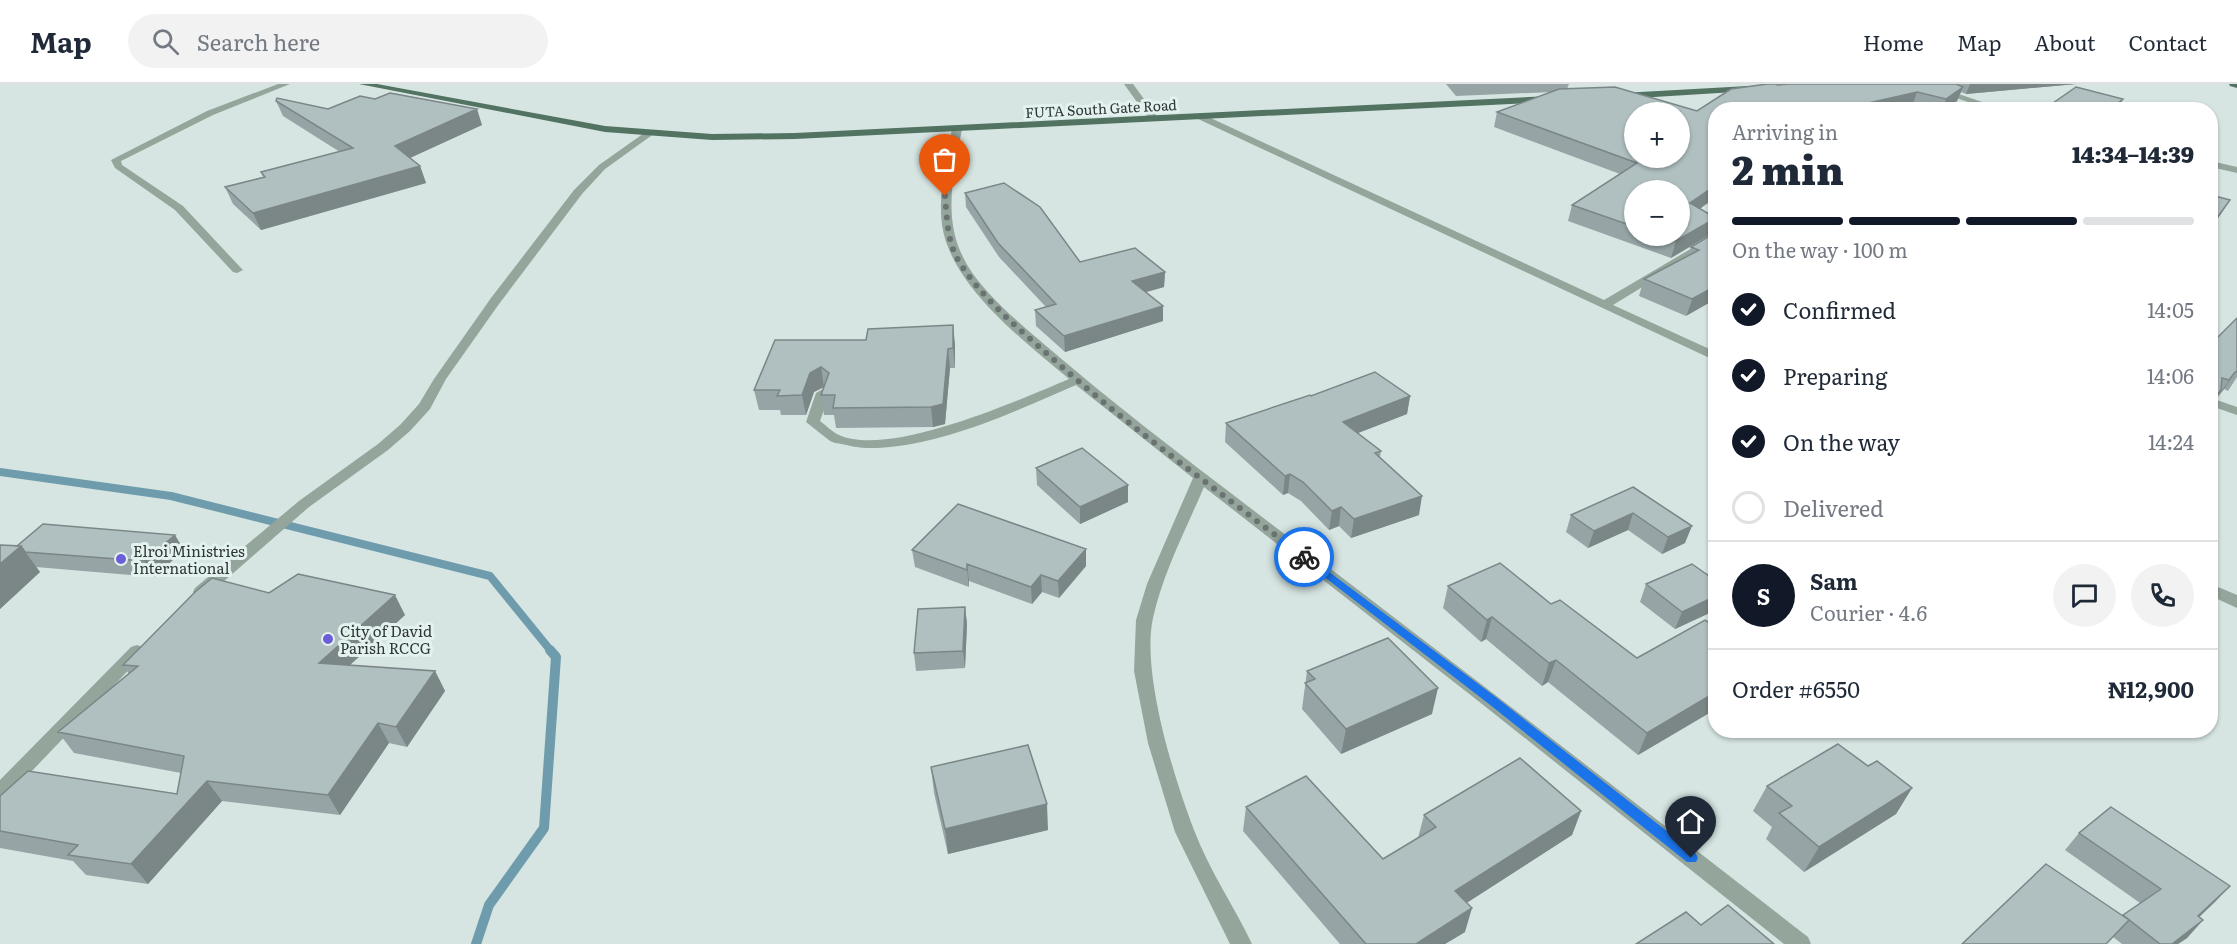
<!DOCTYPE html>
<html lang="en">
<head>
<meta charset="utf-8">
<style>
  :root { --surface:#fff; --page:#f2f2f3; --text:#1f2937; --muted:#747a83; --line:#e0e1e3; --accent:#111827 }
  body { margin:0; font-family:Literata,serif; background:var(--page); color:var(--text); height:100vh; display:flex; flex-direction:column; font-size:22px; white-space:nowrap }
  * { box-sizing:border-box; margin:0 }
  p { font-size:20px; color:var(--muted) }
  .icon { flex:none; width:33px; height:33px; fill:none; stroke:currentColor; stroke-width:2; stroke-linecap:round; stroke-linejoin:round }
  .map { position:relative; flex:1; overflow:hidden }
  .details { position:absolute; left:1708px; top:18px; width:510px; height:636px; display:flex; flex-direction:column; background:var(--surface); border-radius:24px; box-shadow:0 2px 4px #0004 }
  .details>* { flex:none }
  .controls { position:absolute; left:1624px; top:18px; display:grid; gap:12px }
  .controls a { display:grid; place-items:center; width:66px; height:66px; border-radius:50%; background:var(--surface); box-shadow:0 2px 4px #0004; font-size:30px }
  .pin { position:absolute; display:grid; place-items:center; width:51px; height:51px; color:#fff; margin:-62px -26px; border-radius:50% 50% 50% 0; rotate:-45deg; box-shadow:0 0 6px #0007 }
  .pin .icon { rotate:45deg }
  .courier { position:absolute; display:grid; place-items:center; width:60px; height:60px; margin:-30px; border:4px solid #1a73e8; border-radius:50%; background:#fff; color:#222; box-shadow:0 2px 8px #0007 }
  .head em { font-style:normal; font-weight:800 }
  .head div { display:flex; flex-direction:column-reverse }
  .head { display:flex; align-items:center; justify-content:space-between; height:102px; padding:0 24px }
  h1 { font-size:39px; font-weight:800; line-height:45px }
  .bar { display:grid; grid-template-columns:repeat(4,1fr); gap:9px 6px; align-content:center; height:72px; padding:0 24px }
  .bar i { height:8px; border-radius:4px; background:var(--line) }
  .bar .current { background:var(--accent) }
  .bar p { grid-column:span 4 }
  .line { display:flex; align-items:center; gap:15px; padding:0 24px; border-top:2px solid var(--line) }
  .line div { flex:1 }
  .round { display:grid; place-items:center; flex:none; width:63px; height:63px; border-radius:32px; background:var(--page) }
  ol { padding:0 24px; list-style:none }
  li { display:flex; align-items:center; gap:18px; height:66px }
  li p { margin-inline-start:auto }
  li .icon { padding:6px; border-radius:50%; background:var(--accent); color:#fff; stroke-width:4 }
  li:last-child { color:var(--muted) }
  li i { width:33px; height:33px; border:3px solid var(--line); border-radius:50% }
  header { display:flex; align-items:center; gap:36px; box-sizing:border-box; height:84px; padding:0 30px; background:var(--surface); border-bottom:2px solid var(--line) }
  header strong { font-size:28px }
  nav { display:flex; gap:33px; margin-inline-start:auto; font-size:21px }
  .search { width:420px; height:54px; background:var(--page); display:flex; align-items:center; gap:15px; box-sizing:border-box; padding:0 21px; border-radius:33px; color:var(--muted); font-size:22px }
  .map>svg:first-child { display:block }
</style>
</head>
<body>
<header>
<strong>Map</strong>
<div class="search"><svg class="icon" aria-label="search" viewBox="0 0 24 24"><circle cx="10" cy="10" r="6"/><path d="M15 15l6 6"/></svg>Search here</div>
<nav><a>Home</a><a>Map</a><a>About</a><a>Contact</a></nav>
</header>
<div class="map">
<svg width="2237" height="860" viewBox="0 0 2237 860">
  <rect width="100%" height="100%" fill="#d6e5e2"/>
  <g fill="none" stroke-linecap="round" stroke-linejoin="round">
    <path stroke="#6f9cac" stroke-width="8" d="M0 388 171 412 490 492 551 567"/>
    <path stroke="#6f9cac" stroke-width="10" d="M476 860 489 821 544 744 556 573 550 566"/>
    <path fill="#94a59b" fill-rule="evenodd" d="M278 0H290L213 31 121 77 122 81 183 122 241 184 243 186 237 189 233 188 175 126 115 84 111 76 207 27Z
      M1124 0H1133L1158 34 1156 36H1150Z
      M1916 0H1929L2006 26H1991Z
      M1196 30H1202L1604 216 1716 150V158L1613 221 1716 268V277L1196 34Z
      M957 42 962 45C954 86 943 132 962 171 977 204 1017 237 1045 261 1117 323 1194 381 1270 439 1450 575 1629 714 1808 853L1811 860H1784L1477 616 1204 403C1186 445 1163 489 1153 534 1141 588 1174 694 1194 746 1209 786 1234 822 1252 860H1230L1175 748 1148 659 1134 587 1136 536 1147 500 1193 394 1076 301C1013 328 936 365 866 364 856 364 845 360 835 359L830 357 806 338 816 309 823 305 830 309 820 337C826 341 832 348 839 351 890 374 1019 316 1069 295 1024 257 951 202 942 141 938 109 946 76 952 45Z
      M647 47 655 49 605 85 582 110 499 220 446 295 430 325 410 347 388 366 309 423 207 512H195L193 508 195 504 299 417 378 360 400 341 419 320 434 295 491 214 574 106 599 81Z
      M2211 77 2237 83V89L2211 83Z
      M2211 314 2237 323V331L2211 322Z
      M2211 500 2237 511V524L2211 512Z
      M137 561 143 563 146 567 143 571 7 713 0 716V696L131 563Z"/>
    <path fill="#527362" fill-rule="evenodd" d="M359 0H377L605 42 712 50 795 49 1550 12 1554 15 1550 18 795 55 712 56 605 48Z
      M2229 0H2237V4L2230 2Z
      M1748 2 1751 3V7L1622 15 1618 12 1622 9Z"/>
  </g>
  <path fill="#97a4a5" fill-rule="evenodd" d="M1446 0H1569L1567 5 1697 27 1778 1 1788 0H2076L1966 10 1961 8 1957 17 1945 26H1927L1912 22 1716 26 1700 125 1711 150 1671 174 1568 137 1572 121 1620 90 1494 43 1497 28 1553 8 1456 12ZM1635 106 1680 152H1635Z
    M276 17 328 25 482 41 410 74 420 82 426 99 261 146 233 120 225 103 263 93 261 88 340 68 283 32Z
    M965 109 1080 178 1165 188 1164 203 1146 208 1163 237 1065 268 1036 242 1035 226 1046 223 999 173 966 123Z
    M1716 148 1686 232 1639 212 1644 195 1688 171 1691 163Z
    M2237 234V293L2228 307 2224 305 2217 314 2216 313 2211 321V255L2215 256Z
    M775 256 955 260V284H950L945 340 933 343 836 344 834 331H824L821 311 824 303 814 308 806 331H781L780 326H759L754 306Z
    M1311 312H1410L1407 330 1358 349 1381 367 1380 373 1419 431 1351 454 1339 442 1329 446 1301 417 1288 409 1283 411 1225 358 1226 339Z
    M1036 384 1128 418 1080 440 1037 401Z
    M1633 403 1685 459 1662 470 1628 446 1588 464 1566 448 1571 431Z
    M0 461 184 466 154 493 36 483 40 488 0 525Z
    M1086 465V482L1059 514 1042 508 1032 520 969 497V503L915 483 912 466Z
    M1716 497V526L1675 545 1640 518 1646 500Z
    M1448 502 1551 520 1637 574 1716 543V625L1638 671 1548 598 1542 602 1486 555 1481 558 1443 524Z
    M269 509 405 531 350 581 435 587 445 607 407 663 389 659 340 731 222 717 148 800 86 791 73 777 0 764V712L177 710 181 689 74 669 58 648 129 590 123 581Z
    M965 523 967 540 965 584 916 587 914 569Z
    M1307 587 1432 630 1341 670 1302 625Z
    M931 683 1048 746 948 770 934 709Z
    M1767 702 1912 704 1896 730 1804 788 1766 755 1772 743 1753 727Z
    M1246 723 1383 775 1418 754 1424 731 1581 727 1572 751 1466 819 1465 848 1445 860H1340L1243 747Z
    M2079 749 2230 802 2199 833 2203 836 2187 854 2178 860H2122L2113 853 2122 832 2140 819 2065 766Z"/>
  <path fill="#7b8686" d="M1970 0H2076L1966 10Z
    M1963 3 1957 17 1945 26H1942L1946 15Z
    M1917 8 1912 22 1896 26H1854L1860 21Z
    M2123 15 2118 26H2109Z
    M477 25 482 41 401 78 395 62Z
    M420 82 426 99 261 146 253 129Z
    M1716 101V113L1686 135 1690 119Z
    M2230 116 2221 130 2211 144V142Z
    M1716 134 1711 150 1671 174 1676 157Z
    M1165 188 1164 203 1132 212V197Z
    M1716 202V215L1686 232 1692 215Z
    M1163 222V237L1065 268 1064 252Z
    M953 241 955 260V284L953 264Z
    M948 265 950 284 945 340 933 343 931 323Z
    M821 283 824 303 814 308 806 331 802 311 810 289Z
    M2235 288 2224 305 2217 314 2229 296Z
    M1410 312 1407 330 1340 356 1343 338Z
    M1290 390 1288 409 1283 411 1285 392Z
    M1128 401V418L1080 440V423Z
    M1422 412 1419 431 1351 454 1354 435Z
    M1341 423 1339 442 1329 446 1332 427Z
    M1633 429 1628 446 1588 464 1594 447Z
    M1692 442 1685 459 1662 470 1668 453Z
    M175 451 184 466 154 493 144 477Z
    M21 462 40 488 0 525V480Z
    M1086 465V482L1059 514 1058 497Z
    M967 480 969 497V503L967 486Z
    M1041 491 1042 508 1032 520 1031 503Z
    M395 511 405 531 330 599 319 579Z
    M1716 512V526L1675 545 1682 528Z
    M965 523 967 540 965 584 963 567Z
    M1492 533 1486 555 1481 558 1487 536Z
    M1556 576 1548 598 1542 602 1549 579Z
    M435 587 445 607 407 663 396 643Z
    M1438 604 1432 630 1341 670 1346 645Z
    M1716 608V625L1638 671 1647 649Z
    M378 639 389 659 340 731 328 711Z
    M207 697 222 717 148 800 131 780Z
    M1912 704 1896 730 1804 788 1819 763Z
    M1047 720 1048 746 948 770 945 745Z
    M1581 727 1572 751 1448 831 1455 807Z
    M2230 802 2214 819 2181 850 2198 832Z
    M1472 824 1465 848 1445 860H1416Z
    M2203 836 2187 854 2178 860H2172Z"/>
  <path fill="#b0bfc0" stroke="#7b8686" stroke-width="1.5" fill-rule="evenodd" d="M1767 0H1775L1778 1 1788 0H1956L1963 3 1946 15 1917 8 1860 21 1854 26H1716V101L1690 119 1716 134 1676 157 1660 152H1680V106H1635V143L1572 121 1637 79 1497 28 1559 5 1615 3 1697 27 1731 5ZM1635 28H1680V74H1635Z
    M2076 3 2123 15 2109 26H2043Z
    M390 9 477 25 395 62 420 82 253 129 225 103 265 93 261 88 353 64 276 17 277 14 328 25 360 12 375 15Z
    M1004 99 1040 123 1080 178 1135 164 1165 188 1132 197 1163 222 1064 252 1035 226 1056 220 998 159 965 109Z
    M2211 111 2230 116 2211 142Z
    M1716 148V202L1692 215 1644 195 1699 166 1691 163Z
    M2237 234V288H2235L2229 296 2222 294 2221 306 2211 319V255L2215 256Z
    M953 241V264L948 265 943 320 931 323 833 324 835 311H821L829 289 821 283 810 289 802 311 777 312 780 306H754L775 256H866L868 245Z
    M1375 288 1410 312 1343 338 1381 367 1375 369 1422 412 1354 435 1341 423 1332 427 1303 398 1290 390 1285 392 1226 339 1310 311 1311 312Z
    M1082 364 1128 401 1080 423 1036 384Z
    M1633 403 1692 442 1668 453 1633 429 1594 447 1571 431Z
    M958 420 1086 465 1058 497 1041 491 1031 503 967 480V486L912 466Z
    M43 440 175 451 144 477 25 468 21 462H17Z
    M0 461 21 462 0 480Z
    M1500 479 1551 520 1560 516 1637 574 1705 536 1716 543V608L1647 649 1556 576 1549 579 1492 533 1487 536 1448 502Z
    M1692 480 1716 497V512L1682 528 1646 500Z
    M298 490 395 511 319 579 435 587 396 643 378 639 328 711 207 697 131 780 68 771 78 761 0 747V712L28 687 177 710 184 672 58 648 138 582 123 581 195 508 212 494 269 509Z
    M965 523 963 567 914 569 918 525Z
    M1388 554 1438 604 1346 645 1305 599 1315 595 1307 587Z
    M1838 660 1868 682 1877 677 1912 704 1819 763 1779 729 1792 722 1767 702Z
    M1028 661 1047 720 945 745 931 683Z
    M1520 674 1581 727 1455 807 1472 824 1416 860H1366L1246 723 1306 692 1383 775 1436 743 1424 731Z
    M2111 723 2230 802 2198 832 2203 836 2172 860H2160L2123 831 2161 805 2079 749Z
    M2046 780 2129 836 2106 860H1962Z
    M1728 821 1774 860H1636L1686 828 1701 841Z"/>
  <path fill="#1a73e8" d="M1304 469 1497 614 1696 770 1698 774 1696 778H1687L1489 620 1301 475V470Z"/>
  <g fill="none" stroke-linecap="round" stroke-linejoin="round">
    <path stroke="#6a7372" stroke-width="6" stroke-dasharray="0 10.8" d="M945 112C947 132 947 156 957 174 978 210 1013 240 1044 267 1126 341 1216 405 1304 473"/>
  </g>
  <g fill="#6b5fd9" stroke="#e3f2ef" stroke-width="2">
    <circle cx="121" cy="475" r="6"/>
    <circle cx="328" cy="555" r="6"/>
  </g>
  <g text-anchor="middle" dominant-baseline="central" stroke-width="6" stroke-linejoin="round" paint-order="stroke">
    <g font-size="14" fill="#303635" stroke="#e3f2ef">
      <text transform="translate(1101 24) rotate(-3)">FUTA South Gate Road</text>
    </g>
    <g font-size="15" fill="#303635" stroke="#e3f2ef" text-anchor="start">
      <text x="133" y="466">Elroi Ministries<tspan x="133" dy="17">International</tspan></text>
      <text x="340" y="546">City of David<tspan x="340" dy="17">Parish RCCG</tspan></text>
    </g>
  </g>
</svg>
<div class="controls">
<a>+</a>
<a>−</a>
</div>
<div class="pin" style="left:945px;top:112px;background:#ea580c"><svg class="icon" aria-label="bag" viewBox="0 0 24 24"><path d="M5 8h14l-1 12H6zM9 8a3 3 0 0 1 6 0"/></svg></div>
<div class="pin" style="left:1691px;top:774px;background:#1f2937"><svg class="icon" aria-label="home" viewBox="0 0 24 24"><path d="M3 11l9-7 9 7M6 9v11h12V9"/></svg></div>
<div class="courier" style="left:1304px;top:473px"><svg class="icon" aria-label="bike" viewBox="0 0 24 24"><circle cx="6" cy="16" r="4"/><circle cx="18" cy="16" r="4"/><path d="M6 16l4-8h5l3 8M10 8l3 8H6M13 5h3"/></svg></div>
<section class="details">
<div class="head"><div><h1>2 min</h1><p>Arriving in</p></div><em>14:34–14:39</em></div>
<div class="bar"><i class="current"></i><i class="current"></i><i class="current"></i><i></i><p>On the way · 100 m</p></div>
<ol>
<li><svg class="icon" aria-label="check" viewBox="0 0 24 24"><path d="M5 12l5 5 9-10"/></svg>Confirmed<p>14:05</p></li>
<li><svg class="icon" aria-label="check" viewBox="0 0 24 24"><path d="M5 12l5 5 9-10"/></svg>Preparing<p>14:06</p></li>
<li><svg class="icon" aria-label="check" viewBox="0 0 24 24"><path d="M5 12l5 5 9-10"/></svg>On the way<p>14:24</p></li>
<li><i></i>Delivered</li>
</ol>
<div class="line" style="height:108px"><b class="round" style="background:var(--accent);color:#fff">S</b><div><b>Sam</b><p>Courier · 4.6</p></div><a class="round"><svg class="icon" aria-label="chat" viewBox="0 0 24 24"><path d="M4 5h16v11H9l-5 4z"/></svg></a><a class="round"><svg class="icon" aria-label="phone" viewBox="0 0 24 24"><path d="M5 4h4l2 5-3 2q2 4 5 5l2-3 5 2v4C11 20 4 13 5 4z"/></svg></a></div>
<div class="line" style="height:78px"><div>Order #6550</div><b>₦12,900</b></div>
</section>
</div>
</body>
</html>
